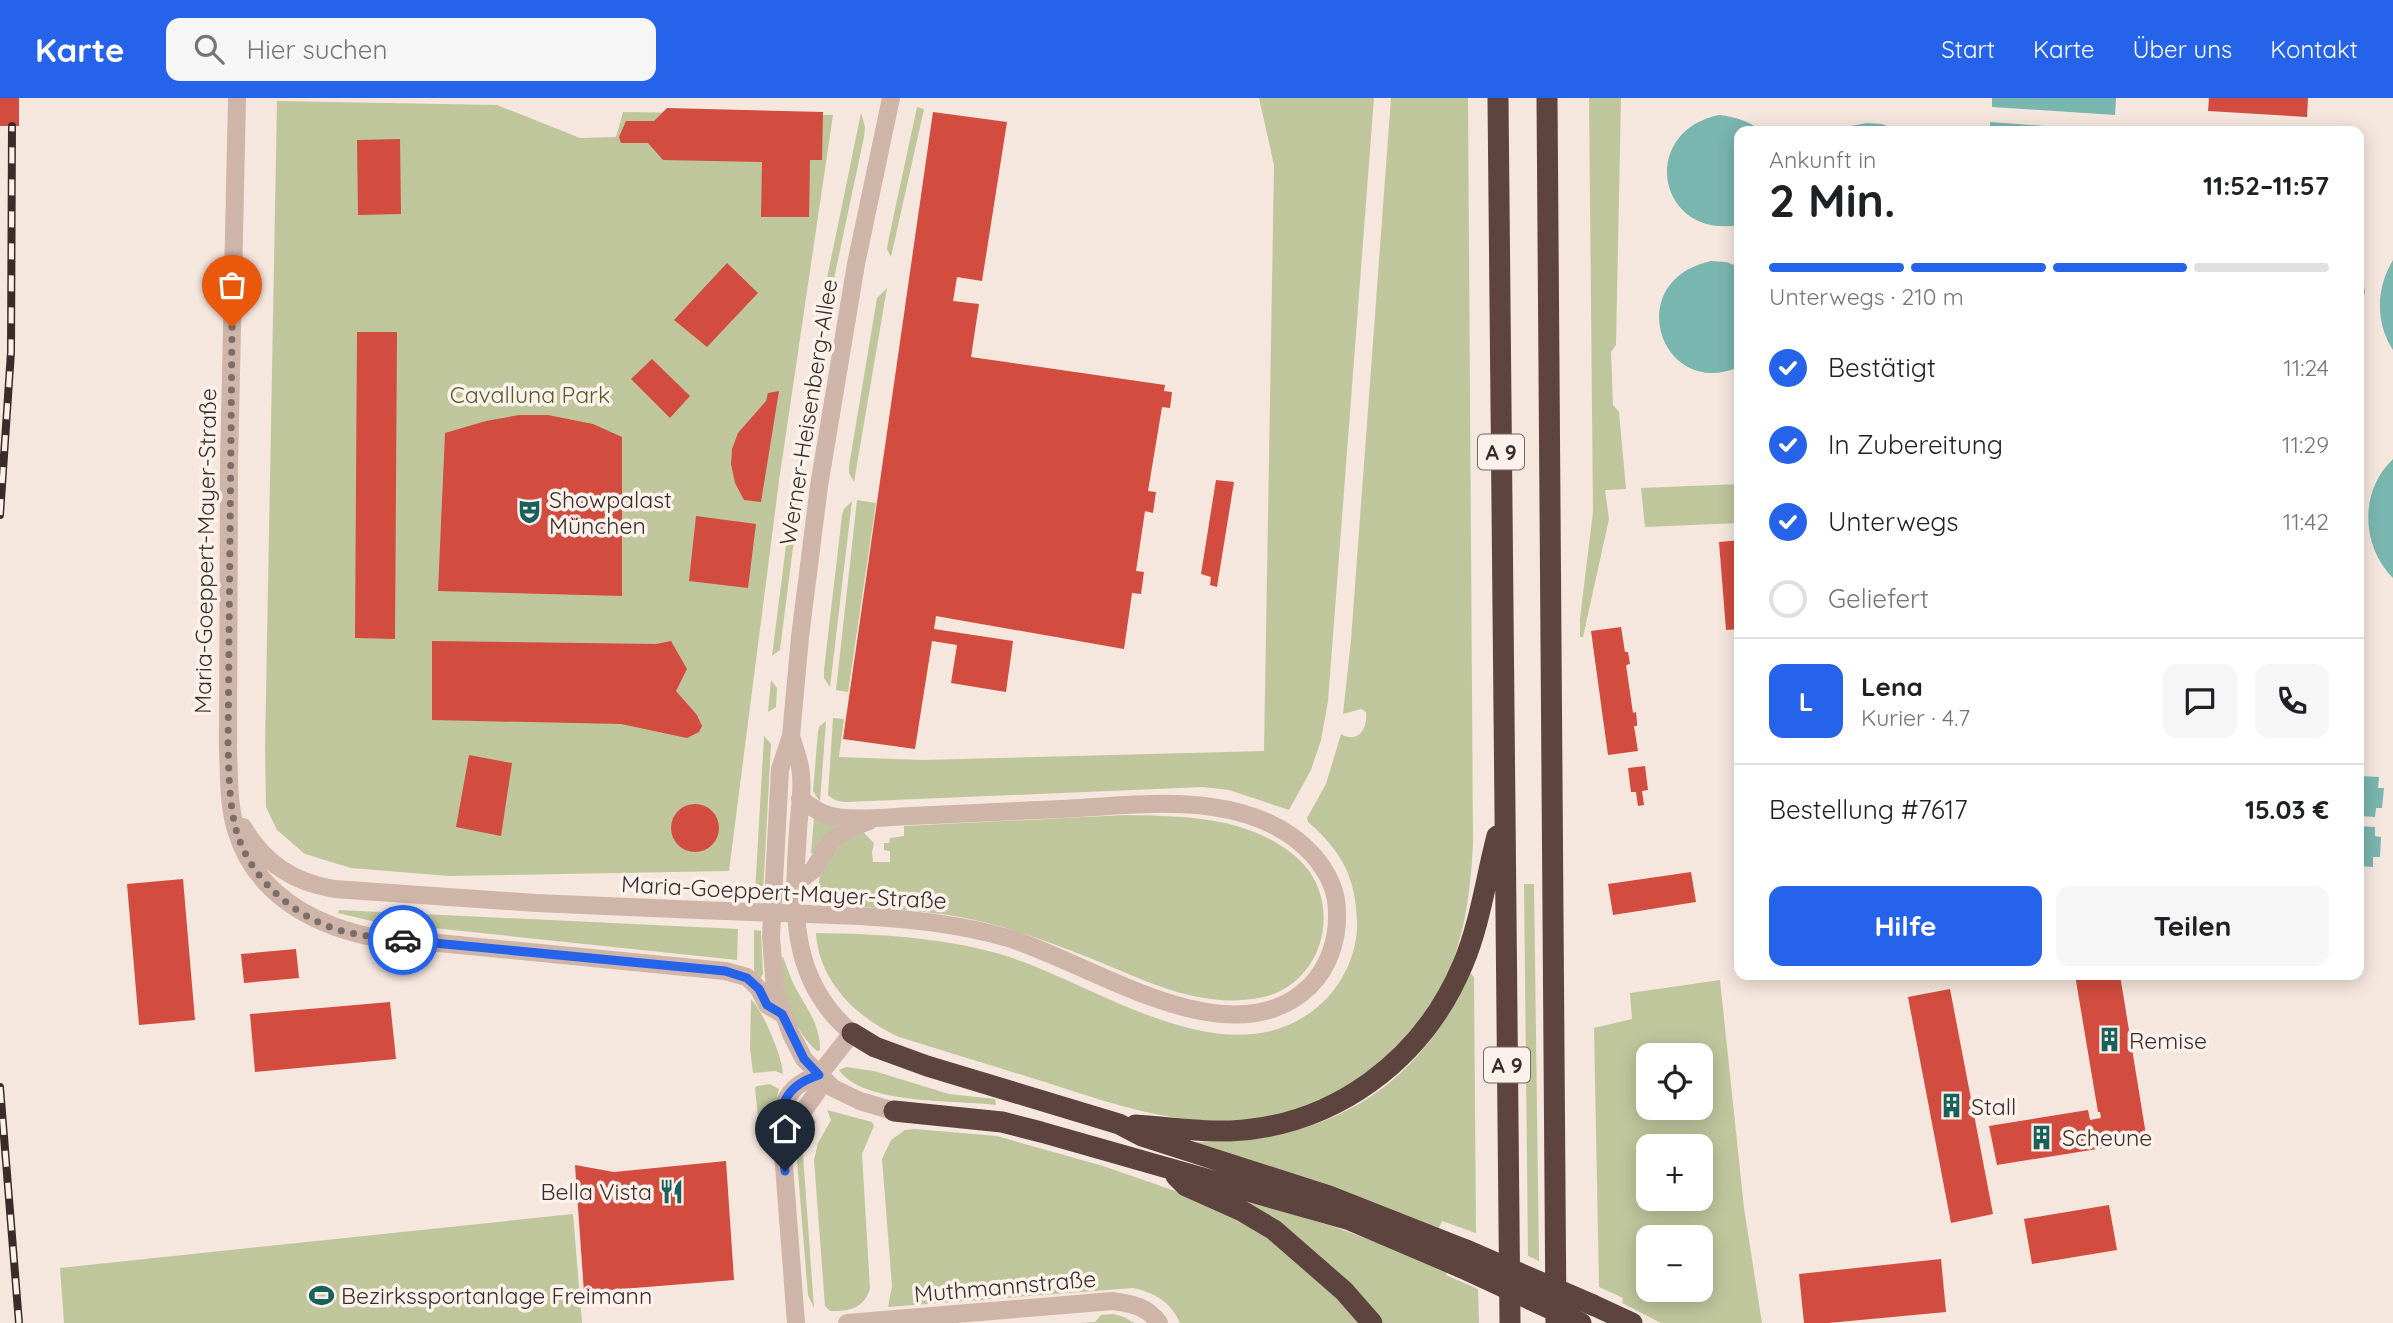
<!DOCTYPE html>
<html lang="de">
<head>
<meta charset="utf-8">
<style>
  :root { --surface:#fff; --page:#f6f6f6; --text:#202124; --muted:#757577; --line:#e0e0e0; --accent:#2563eb }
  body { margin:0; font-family:Quicksand,sans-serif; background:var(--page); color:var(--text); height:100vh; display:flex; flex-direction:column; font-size:26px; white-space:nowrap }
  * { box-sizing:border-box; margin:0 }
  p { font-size:23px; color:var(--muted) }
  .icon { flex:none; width:38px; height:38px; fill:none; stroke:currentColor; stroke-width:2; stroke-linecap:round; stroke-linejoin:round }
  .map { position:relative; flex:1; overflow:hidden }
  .side { position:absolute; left:1734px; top:28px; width:630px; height:854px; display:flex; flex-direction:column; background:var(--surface); border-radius:14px; box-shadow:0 4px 18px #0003 }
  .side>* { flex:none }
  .controls { position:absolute; left:1636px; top:945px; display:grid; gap:14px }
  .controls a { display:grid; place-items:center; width:77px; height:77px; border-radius:14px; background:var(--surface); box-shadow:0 4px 18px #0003; font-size:35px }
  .pin { position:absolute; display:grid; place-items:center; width:60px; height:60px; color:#fff; margin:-72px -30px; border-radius:50% 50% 50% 0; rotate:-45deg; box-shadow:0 0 7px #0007 }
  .pin .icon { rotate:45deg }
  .courier { position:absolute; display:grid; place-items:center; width:70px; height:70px; margin:-35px; border:5px solid #2563eb; border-radius:50%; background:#fff; color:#222; box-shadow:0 2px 9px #0007 }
  .headline em { font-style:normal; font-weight:800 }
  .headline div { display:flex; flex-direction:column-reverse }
  .headline { display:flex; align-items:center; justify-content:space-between; height:119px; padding:0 35px }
  h1 { font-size:46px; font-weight:800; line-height:52px }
  .bar { display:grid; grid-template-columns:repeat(4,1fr); gap:10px 7px; align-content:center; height:84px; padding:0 35px }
  .bar i { height:9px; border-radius:5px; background:var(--line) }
  .bar .current { background:var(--accent) }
  .bar p { grid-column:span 4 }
  .line { display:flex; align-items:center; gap:18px; padding:0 35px; border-top:2px solid var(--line) }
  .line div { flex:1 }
  .round { display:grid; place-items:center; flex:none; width:74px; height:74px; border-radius:14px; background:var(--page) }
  ol { padding:0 35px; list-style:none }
  li { display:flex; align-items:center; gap:21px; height:77px }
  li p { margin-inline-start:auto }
  li .icon { padding:7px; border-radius:50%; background:var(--accent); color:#fff; stroke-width:4 }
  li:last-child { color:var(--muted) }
  li i { width:38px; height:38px; border:4px solid var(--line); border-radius:50% }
  .button { display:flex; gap:14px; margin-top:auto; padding:14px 35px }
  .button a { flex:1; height:80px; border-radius:14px; background:var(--accent); color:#fff; font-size:28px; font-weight:800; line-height:80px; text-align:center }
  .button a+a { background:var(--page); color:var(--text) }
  header { display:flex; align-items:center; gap:42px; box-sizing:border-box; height:98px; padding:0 35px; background:var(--accent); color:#fff }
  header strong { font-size:33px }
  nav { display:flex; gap:38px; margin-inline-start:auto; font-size:24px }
  .search { width:490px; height:63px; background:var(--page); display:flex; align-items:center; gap:18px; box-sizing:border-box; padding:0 24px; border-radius:14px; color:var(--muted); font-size:26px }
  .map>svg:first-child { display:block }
</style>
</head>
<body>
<header>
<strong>Karte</strong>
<div class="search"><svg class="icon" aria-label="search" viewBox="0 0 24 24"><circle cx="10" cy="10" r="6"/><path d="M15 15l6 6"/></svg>Hier suchen</div>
<nav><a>Start</a><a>Karte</a><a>Über uns</a><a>Kontakt</a></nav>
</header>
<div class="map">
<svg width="2393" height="1225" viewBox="0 0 2393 1225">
  <rect width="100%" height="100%" fill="#f5e7de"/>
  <path fill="#bfc69c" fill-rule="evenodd" d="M1259 0H1374L1328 603 1321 642 1311 672 1289 712 1229 692 1203 689 847 704C838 704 834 702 828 697L833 620 844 621 839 659 923 662 1264 653 1274 67Z
    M1391 0H1468L1473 745C1471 784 1467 823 1454 860 1412 969 1301 1036 1184 1021 1139 1015 1094 1000 1051 986 1000 970 950 955 899 939 857 920 819 884 816 835 879 836 939 839 1000 856 1094 883 1231 989 1322 905 1343 886 1358 853 1357 825 1356 779 1342 754 1308 724L1307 720 1326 686 1341 636C1358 646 1368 631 1366 614L1361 611 1343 616 1351 542Z
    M1589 0H1621L1616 247 1611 254 1613 307 1619 314 1626 391 1605 392 1609 421 1583 539H1580V521L1593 414Z
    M277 3 497 7 580 40 616 39 623 14 833 17 779 383 729 773 449 778 351 770 305 756 277 732 266 709 265 650Z
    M917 9 924 11 891 159 887 151 888 144Z
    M861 15 865 29 864 39 832 190H825Z
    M887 190 854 384 849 375V368L877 200Z
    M819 228 825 229 802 378 780 552 772 558 795 377Z
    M1739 386V425L1645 429 1641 390Z
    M857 402 876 405 848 594 836 592Z
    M852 403 830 589 824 580V572L842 417 844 411Z
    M771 582 777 590 776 609 768 614Z
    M826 623 820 704 813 693 818 634 819 629Z
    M764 638 771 646 763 796 755 795Z
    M1125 717C1176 718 1230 718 1275 744 1292 754 1308 767 1316 785 1338 833 1311 891 1259 900 1199 911 1144 882 1090 860 1059 848 1028 836 995 827 953 815 908 812 864 809V803L817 798C819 763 834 749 862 733L874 745 872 754 873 764H890V753L884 752V745H889L890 740 904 738V728Z
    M814 720 837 727 839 730 814 756 811 755Z
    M1524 786H1534L1539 1163 1528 1158Z
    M339 812 738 831 737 862 376 824 338 815Z
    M754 832 761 833 763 876 760 881 754 876Z
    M783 859C787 868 789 877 793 885 804 907 821 926 820 952L817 953C793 934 781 890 780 860Z
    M1470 875 1474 879 1476 1135 1442 1123 1439 1130 1200 1052 1197 1044C1324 1045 1417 994 1470 875Z
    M1720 882 1744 1110 1762 1225H1661L1622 1205 1623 1200 1599 1189 1594 930 1632 921 1630 895ZM1701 957V1010H1648V957ZM1648 1048H1701V1101H1648ZM1701 1139V1192H1648V1139Z
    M751 901C764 915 782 958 783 976L775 973 753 975 750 951Z
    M846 969 874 973 949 996 995 1001 996 1007C958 1002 862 1007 839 972Z
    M770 986 779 991 768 1032 760 1039 755 990 757 988Z
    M827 1012 872 1024 874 1028 862 1056 870 1191C863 1211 850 1213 830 1213L825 1208 814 1062 818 1045 831 1022Z
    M812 1017 816 1024 805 1044 803 1057 814 1210 808 1197 796 1050C796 1036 802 1025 812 1017Z
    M915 1031 997 1038 1103 1068 1207 1104 1239 1120 1298 1161 1361 1225H1180C1171 1204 1155 1195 1133 1190L888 1209 892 1188 882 1061 891 1042 905 1032Z
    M1225 1096 1335 1129 1448 1171 1446 1177 1478 1191 1479 1225H1382L1372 1212Z
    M573 1116 582 1225H64L60 1170Z
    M1113 1216 1124 1219 1134 1225H1077L1095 1224 1101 1217Z"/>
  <path fill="#79b6af" d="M1992 0H2116L2115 17 1992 9Z
    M1719 17C1736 19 1748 23 1762 33H1740L1739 127C1657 141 1638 34 1719 17Z
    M1990 24 2113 33H1990Z
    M1867 25 1882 26 1899 33H1842L1851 28Z
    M2393 162V252C2375 224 2376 190 2393 162Z
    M1711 163 1726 164 1739 169V269C1661 303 1620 183 1711 163Z
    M2359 165 2365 193 2359 225Z
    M2393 361V480C2361 448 2359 393 2393 361Z
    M2359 678 2379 679 2378 690H2384L2382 710H2376L2375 719 2359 718Z
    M2359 728 2375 729V738L2381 739 2380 759H2373V769L2359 768Z"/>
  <path fill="#d24c3f" d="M0 0H19V28H0Z
    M2209 0H2308L2307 19 2208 13Z
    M667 10 823 14 822 62H810L809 119H761L762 64 663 62 648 45H621L619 39 626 23H654Z
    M933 14 1007 24 982 183 957 179 953 203 979 206 971 259 1165 287 1164 293 1172 294 1170 310 1162 309 1148 393 1156 394 1153 415 1145 413 1136 473 1144 474 1141 496 1132 495 1124 551 936 518 934 531 1013 543 1006 594 951 585 957 547 932 543 915 651 843 641Z
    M400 41 401 116 358 117 357 42Z
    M727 165 758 195 707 249 674 222Z
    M357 234H397L395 541 355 540Z
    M652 261 690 298 670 320 631 281Z
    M779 293 761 404 744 402 735 385 731 366 732 351 738 335 766 303 768 295Z
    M519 317H548L593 326 622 339V498L438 493 445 335 486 323Z
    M1216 382 1234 384 1217 489 1210 487 1211 479 1201 476Z
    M696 418 756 426 748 490 689 483Z
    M1740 442V531L1726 532 1719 444Z
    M1621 529 1625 554H1628L1630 566 1626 567 1633 615 1636 614 1637 624V628H1634L1638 653 1608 657 1591 533Z
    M432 543 656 546 671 543 687 571 676 593 697 617 702 628 699 634 687 640 621 626 432 622Z
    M469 657 512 665 501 738 456 729Z
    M1645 668 1648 692 1642 693 1644 707 1638 708 1636 694H1631L1628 670Z
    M671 730a24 24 0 1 1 48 0a24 24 0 1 1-48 0Z
    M1691 774 1696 804 1613 817 1608 786Z
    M183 781 195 922 139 927 127 786Z
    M296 851 299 880 244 885 241 856Z
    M2075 877H2120L2147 1043 1997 1067 1989 1028 2088 1012 2090 1022 2101 1020 2100 1014H2098Z
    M1950 891 1993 1116 1951 1125 1908 899Z
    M390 904 396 961 255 974 250 916Z
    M726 1063 734 1182 584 1194 575 1067 614 1074Z
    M2109 1107 2117 1152 2032 1166 2024 1121Z
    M1941 1161 1946 1214 1828 1225H1804L1799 1176Z"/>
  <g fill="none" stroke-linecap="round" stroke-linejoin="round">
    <path stroke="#cfb4a8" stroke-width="18" d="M237 0 229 368 228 648C229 676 228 709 237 735 256 795 310 825 367 838L725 873 747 879 759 891 767 907 782 916
      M891 0 856 166 819 388 800 539 791 638 780 671 771 839 775 891 791 936 804 961 833 990 860 1003 894 1013
      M800 701C808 706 816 713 825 716 845 724 888 719 911 718 961 716 1011 713 1061 711 1142 707 1251 689 1313 757 1327 773 1337 793 1337 814 1338 841 1329 869 1310 888 1232 965 1091 865 1008 840 959 826 910 821 860 818
      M243 729C264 765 293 784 334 791L536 805 699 812
      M796 785 813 772 831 743 853 729 869 723
      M783 1046 791 1030 817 994 819 977 852 935C788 882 793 808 798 733 799 713 804 689 800 669 798 659 794 648 791 638
      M796 1225 780 1015C787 994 798 984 819 977
      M847 1225 1113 1203C1133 1206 1147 1208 1159 1225"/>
    <path stroke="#5d443f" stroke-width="21" d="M1498 0 1510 1225
      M1547 0 1556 1225
      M852 935 875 949 927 968 1119 1026 1142 1038 1329 1098 1466 1152
      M894 1013 1002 1024 1041 1034 1350 1122 1460 1169
      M1135 1027C1167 1029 1198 1034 1230 1033 1335 1028 1423 962 1463 866 1480 826 1486 780 1497 738
      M1176 1078 1186 1088 1242 1113 1274 1132 1344 1193 1372 1225
      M1593 1207 1632 1225"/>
    <defs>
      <path id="rail" d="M0 417 11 254 12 28
        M0 989 19 1225"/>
    </defs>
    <use href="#rail" stroke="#3b2c29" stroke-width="8"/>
    <use href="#rail" stroke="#fcf2eb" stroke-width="5" stroke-dasharray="16" stroke-linecap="butt"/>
    <path stroke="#cfb4a8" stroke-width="18" d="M699 812 860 818"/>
    <path stroke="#5d443f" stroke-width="21" d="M1466 1152 1593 1207
      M1460 1169 1581 1225"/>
  </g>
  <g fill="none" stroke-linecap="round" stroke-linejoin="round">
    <path stroke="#7c6d68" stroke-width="7" stroke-dasharray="0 12.6" d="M232 229 228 648C229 676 229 708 237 735 251 781 293 818 339 832 360 838 382 840 403 842"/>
    <path stroke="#2563eb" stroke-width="9" d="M403 842 725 873 747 880 759 891 767 907 782 916 804 961 819 977C767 993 782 1031 785 1073"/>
  </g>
  <defs>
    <symbol id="theatre-bare" viewBox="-9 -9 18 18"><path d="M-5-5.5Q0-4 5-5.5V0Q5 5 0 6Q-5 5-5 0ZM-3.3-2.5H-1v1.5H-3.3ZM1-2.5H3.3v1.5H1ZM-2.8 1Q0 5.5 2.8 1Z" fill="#19625c" stroke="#fcf2eb" stroke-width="2.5" paint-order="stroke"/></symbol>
    <symbol id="building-bare" viewBox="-9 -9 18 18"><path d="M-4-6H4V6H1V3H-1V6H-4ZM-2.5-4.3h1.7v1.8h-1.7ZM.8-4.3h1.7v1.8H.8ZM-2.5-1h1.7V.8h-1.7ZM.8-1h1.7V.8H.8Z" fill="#19625c" stroke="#fcf2eb" stroke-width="2.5" paint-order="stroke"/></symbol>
    <symbol id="restaurant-bare" viewBox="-9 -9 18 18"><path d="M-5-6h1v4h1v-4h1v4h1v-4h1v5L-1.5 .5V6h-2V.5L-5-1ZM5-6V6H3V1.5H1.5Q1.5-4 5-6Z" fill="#19625c" stroke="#fcf2eb" stroke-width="2.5" paint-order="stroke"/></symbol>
    <symbol id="stadium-bare" viewBox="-9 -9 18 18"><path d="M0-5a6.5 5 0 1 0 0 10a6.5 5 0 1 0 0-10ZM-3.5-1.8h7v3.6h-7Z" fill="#19625c" stroke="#fcf2eb" stroke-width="2.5" paint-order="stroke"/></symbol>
  </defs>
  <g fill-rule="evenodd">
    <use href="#theatre-bare" x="512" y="396" width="35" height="35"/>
    <use href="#building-bare" x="2092" y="924" width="35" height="35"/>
    <use href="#building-bare" x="1934" y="990" width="35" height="35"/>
    <use href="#building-bare" x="2024" y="1022" width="35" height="35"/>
    <use href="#restaurant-bare" x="654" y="1076" width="35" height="35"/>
    <use href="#stadium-bare" x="304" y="1180" width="35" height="35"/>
  </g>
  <g text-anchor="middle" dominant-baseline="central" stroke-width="7" stroke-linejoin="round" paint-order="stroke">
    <g fill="#fcf2eb" stroke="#756763" stroke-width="2">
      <rect x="1478" y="336.5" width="46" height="35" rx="5"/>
      <rect x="1484" y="949.5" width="46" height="35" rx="5"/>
    </g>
    <g font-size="21" font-weight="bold" fill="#3b2c29">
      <text x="1501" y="354">A 9</text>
      <text x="1507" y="967">A 9</text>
    </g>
    <g font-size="23" fill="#525d2a" stroke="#fcf2eb">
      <text x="530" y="296">Cavalluna Park</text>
    </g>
    <g font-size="23" fill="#3b2c29" stroke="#fcf2eb">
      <text transform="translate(808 314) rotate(-81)">Werner-Heisenberg-Allee</text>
      <text transform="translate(205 453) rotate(-89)">Maria-Goeppert-Mayer-Straße</text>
      <text transform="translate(784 794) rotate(3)">Maria-Goeppert-Mayer-Straße</text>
      <text transform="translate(1005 1188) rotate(-5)">Muthmannstraße</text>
    </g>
    <g font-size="23" fill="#3b2c29" stroke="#fcf2eb" text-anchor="start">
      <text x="549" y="401">Showpalast<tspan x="549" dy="26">München</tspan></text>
      <text x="2129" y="942">Remise</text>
      <text x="1971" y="1008">Stall</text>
      <text x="2062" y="1039">Scheune</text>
      <text x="652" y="1093" text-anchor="end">Bella Vista</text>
      <text x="341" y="1197">Bezirkssportanlage Freimann</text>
    </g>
  </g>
</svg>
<div class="controls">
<a><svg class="icon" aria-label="locate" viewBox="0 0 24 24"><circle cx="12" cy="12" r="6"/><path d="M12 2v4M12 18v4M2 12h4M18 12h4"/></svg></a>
<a>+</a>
<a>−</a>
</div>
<div class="pin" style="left:232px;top:229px;background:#ea580c"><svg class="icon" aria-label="bag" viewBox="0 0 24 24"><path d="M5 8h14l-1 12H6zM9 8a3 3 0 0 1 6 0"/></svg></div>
<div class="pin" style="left:785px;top:1073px;background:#1f2937"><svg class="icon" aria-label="home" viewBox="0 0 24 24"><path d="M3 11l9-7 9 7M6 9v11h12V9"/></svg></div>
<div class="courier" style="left:403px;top:842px"><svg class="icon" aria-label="car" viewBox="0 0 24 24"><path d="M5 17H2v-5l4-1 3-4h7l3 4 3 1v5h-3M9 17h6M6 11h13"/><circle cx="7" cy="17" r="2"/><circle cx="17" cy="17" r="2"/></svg></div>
<section class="side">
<div class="headline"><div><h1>2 Min.</h1><p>Ankunft in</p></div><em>11:52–11:57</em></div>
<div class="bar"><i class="current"></i><i class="current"></i><i class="current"></i><i></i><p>Unterwegs · 210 m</p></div>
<ol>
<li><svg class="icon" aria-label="check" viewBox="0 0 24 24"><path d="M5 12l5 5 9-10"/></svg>Bestätigt<p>11:24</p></li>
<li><svg class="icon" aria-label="check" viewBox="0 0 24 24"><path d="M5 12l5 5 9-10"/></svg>In Zubereitung<p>11:29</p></li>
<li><svg class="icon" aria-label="check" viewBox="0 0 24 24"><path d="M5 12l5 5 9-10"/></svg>Unterwegs<p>11:42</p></li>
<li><i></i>Geliefert</li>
</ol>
<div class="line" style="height:126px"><b class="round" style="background:var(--accent);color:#fff">L</b><div><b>Lena</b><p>Kurier · 4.7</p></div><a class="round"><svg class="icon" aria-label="chat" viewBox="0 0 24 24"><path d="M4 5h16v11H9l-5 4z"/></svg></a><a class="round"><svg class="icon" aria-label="phone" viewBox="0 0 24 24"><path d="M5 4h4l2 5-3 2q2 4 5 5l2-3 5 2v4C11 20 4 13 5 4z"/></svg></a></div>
<div class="line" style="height:91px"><div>Bestellung #7617</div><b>15.03 €</b></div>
<div class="button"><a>Hilfe</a><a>Teilen</a></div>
</section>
</div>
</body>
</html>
